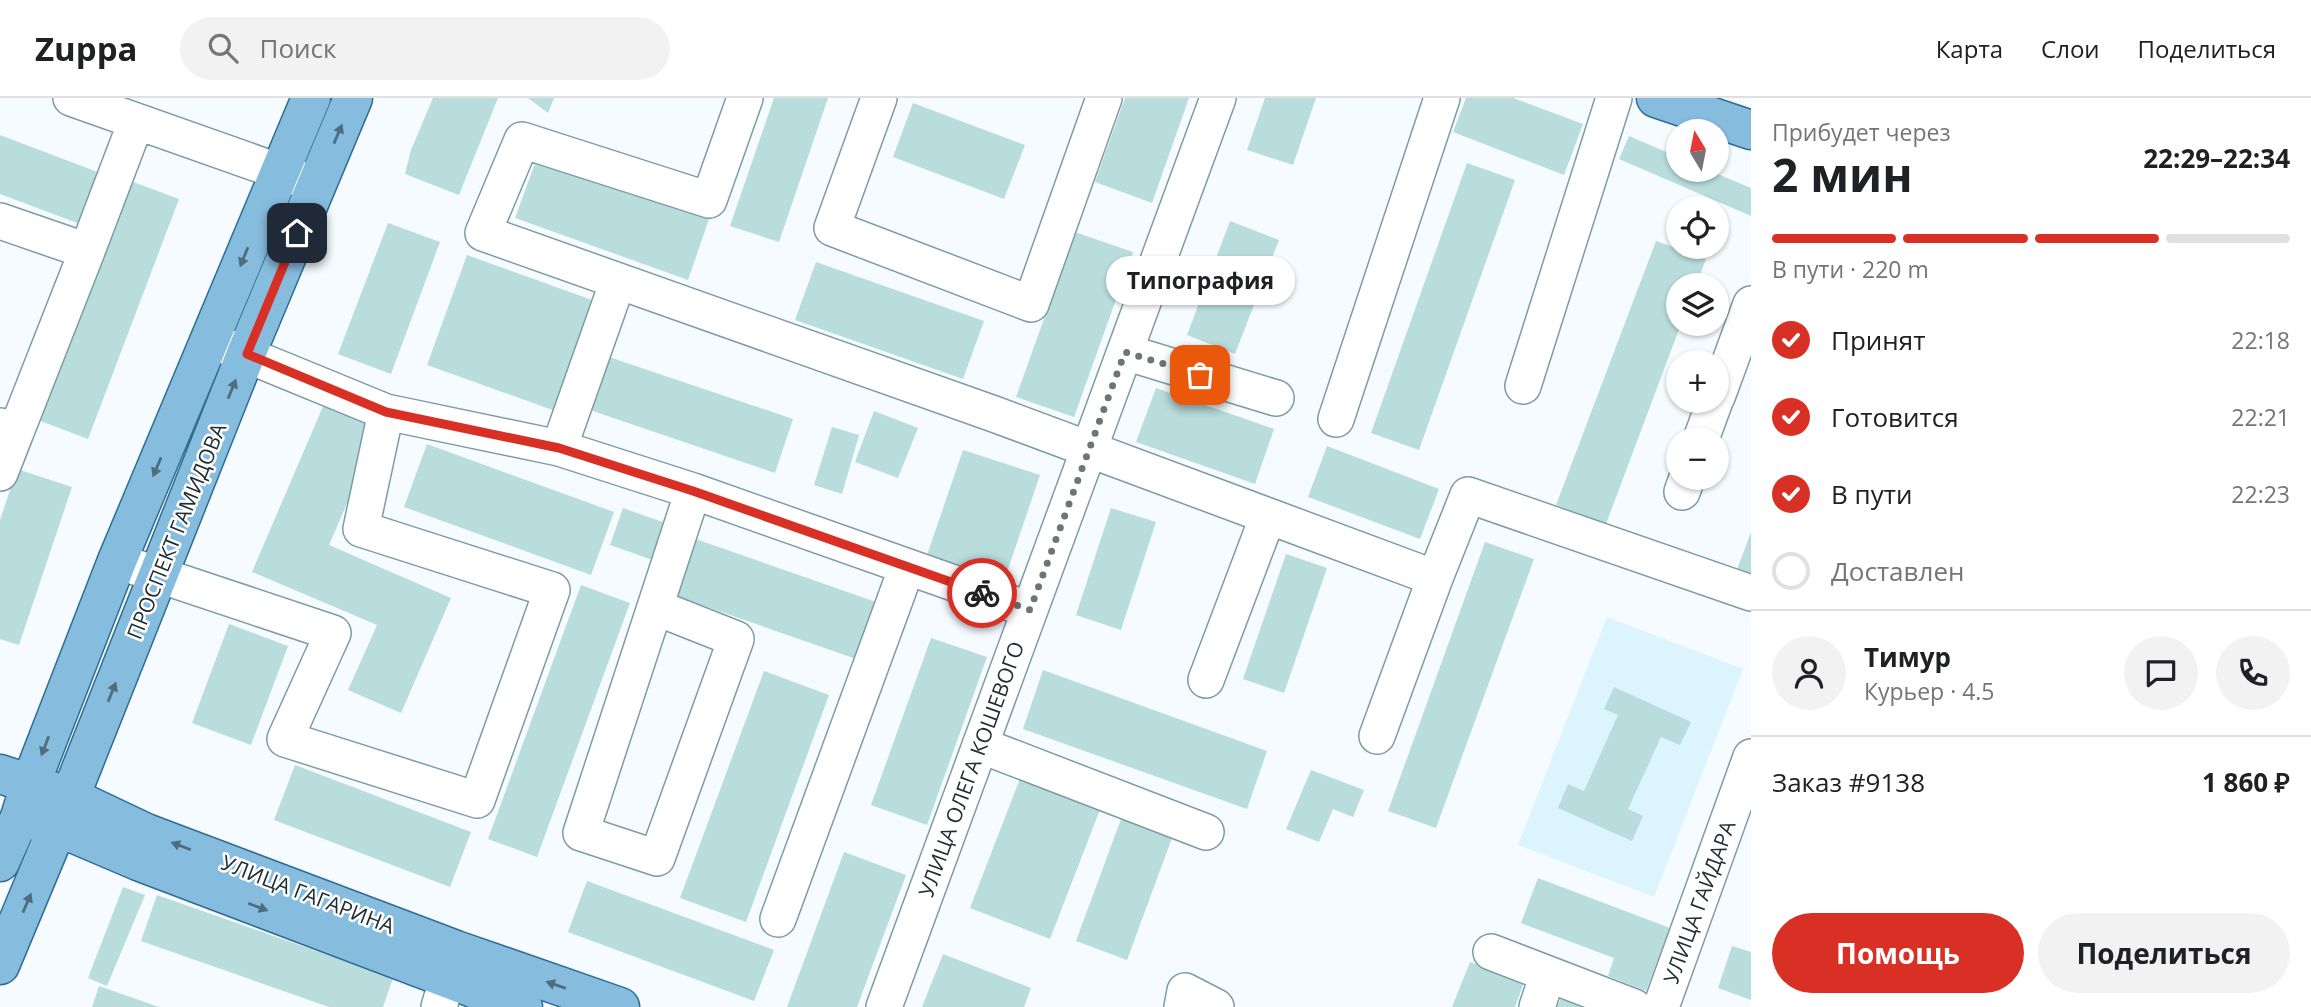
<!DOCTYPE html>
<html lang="ru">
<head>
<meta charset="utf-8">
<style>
  :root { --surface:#fff; --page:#f2f2f2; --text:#202124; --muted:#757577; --line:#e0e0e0; --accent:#d93025 }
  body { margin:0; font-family:"Open Sans",sans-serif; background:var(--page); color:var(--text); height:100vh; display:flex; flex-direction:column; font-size:26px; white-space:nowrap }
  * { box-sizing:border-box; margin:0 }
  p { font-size:23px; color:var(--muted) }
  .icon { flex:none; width:38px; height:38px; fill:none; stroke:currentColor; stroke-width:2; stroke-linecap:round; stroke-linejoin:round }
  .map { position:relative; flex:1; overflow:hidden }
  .details { display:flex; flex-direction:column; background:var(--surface); width:560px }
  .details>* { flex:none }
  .needle { width:46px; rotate:350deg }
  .buttons { position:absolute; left:1666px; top:21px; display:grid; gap:14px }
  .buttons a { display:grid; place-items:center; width:63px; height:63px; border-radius:50%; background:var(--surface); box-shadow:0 2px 5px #0004; font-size:35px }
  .pin { position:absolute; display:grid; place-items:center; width:60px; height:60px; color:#fff; margin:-30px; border-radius:14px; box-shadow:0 4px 10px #0006 }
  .courier { position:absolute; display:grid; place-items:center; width:70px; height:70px; margin:-35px; border:5px solid #d93025; border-radius:50%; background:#fff; color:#222; box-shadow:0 2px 9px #0007 }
  .bubble { position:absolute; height:49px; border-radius:24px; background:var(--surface); box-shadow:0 2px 5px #0004; font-size:23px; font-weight:700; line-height:49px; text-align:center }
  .overview em { font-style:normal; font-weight:700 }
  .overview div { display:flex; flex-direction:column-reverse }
  .overview { display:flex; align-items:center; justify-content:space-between; height:119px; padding:0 21px }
  h1 { font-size:46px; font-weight:700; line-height:52px }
  .bar { display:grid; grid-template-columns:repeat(4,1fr); gap:10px 7px; align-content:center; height:84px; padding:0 21px }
  .bar i { height:9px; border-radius:5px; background:var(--line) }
  .bar .current { background:var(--accent) }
  .bar p { grid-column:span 4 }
  .line { display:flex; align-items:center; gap:18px; padding:0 21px; border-top:2px solid var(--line) }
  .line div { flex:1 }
  .round { display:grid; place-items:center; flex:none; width:74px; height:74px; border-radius:37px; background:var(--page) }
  ol { padding:0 21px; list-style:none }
  li { display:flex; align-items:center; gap:21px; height:77px }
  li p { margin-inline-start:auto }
  li .icon { padding:7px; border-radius:50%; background:var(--accent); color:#fff; stroke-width:4 }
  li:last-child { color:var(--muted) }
  li i { width:38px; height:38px; border:4px solid var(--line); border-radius:50% }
  .button { display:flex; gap:14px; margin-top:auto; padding:14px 21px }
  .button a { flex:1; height:80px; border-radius:42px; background:var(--accent); color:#fff; font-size:28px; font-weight:700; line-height:80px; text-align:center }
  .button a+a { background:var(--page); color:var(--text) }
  header { display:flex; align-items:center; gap:42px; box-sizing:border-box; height:98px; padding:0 35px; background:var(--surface); border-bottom:2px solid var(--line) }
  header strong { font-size:33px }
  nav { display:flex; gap:38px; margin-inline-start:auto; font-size:24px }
  .search { width:490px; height:63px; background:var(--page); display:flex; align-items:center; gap:18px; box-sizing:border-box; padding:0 24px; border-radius:38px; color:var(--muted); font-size:26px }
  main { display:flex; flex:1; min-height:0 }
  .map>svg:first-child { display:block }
</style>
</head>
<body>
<header>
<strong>Zuppa</strong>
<div class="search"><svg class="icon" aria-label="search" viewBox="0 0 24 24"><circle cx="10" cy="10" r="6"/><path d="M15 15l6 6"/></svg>Поиск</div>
<nav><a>Карта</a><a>Слои</a><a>Поделиться</a></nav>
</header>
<main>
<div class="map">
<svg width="1751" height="909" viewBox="0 0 1751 909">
  <rect width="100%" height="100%" fill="#f5fbfe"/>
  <path fill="#dcf4fd" d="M1607 519 1743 571 1654 799 1518 747Z"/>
  <path fill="#b9dcdd" d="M433 0H498L459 97 405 76 411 52Z
    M528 0H554L548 15Z
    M774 0H828L779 144 730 128Z
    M1125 0H1189L1152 105 1095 84Z
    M1265 0H1316L1293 67 1247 52Z
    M1466 0H1513L1583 26 1564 77 1453 34Z
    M913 5 1025 47 1004 101 893 59Z
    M0 37 100 75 80 126 0 96Z
    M1629 38 1678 59V72H1708L1751 90V118L1619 61Z
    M537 60 709 121 688 182 515 120Z
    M1467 65 1515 82 1419 352 1371 335Z
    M128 82 179 101 88 341 38 322Z
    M1230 123 1279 142 1235 256 1187 237Z
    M388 125 440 144 391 276 338 256Z
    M1075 134 1133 154 1074 319 1016 299Z
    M1656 143 1706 161 1696 187H1678V226H1681L1606 426 1556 407Z
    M467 157 603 206 564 316 427 267Z
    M816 164 984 223 963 281 795 222Z
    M600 256 793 321 775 375 581 309Z
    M1156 290 1274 331 1255 386 1136 344Z
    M324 306 380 329 329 447 451 500 401 615 348 592 377 527 252 474Z
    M874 313 918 330 898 380 855 364Z
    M832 329 859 337 842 396 814 387Z
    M427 346 614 414 591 477 404 409Z
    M1327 348 1439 391 1420 441 1308 399Z
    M963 352 1040 377 1003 486 926 460Z
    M17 371 72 389 19 547 0 541V422Z
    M623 410 674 428 661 465 610 447Z
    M1111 410 1156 424 1121 532 1076 517Z
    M1751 434V483L1735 477Z
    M687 438 879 505 859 562 667 495Z
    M1485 444 1534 461 1436 730 1388 713Z
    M1286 456 1327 470 1284 595 1243 581Z
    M581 487 630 505 537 759 488 741Z
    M229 526 288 548 251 647 192 625Z
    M931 540 987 559 927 727 871 707Z
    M1043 572 1267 653 1247 711 1023 631Z
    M764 573 829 597 746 824 680 800Z
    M1614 589 1691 624 1680 647 1661 639 1628 711 1643 718 1632 743 1558 710 1568 686 1584 693 1618 617 1604 611Z
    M295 667 471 734 450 789 274 722Z
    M1311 672 1364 692 1353 719 1333 711 1319 744 1286 731Z
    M1021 678 1101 709 1050 841 970 810Z
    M1121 721 1172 740 1127 862 1076 843Z
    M844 754 906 777 857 909H787Z
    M1538 780 1670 830 1646 893 1608 878 1614 860 1521 825Z
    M587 783 774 852 754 903 568 834Z
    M123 789 145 797 107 888 88 880Z
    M157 797 393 880 383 909H329L141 843Z
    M1732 848 1751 854V902L1718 890Z
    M943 856 1031 890 1024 909H922Z
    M1470 864 1524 884 1515 909H1452Z
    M99 888 159 909H92Z
    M1561 900 1584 909H1557Z"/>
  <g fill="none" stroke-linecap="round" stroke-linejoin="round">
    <defs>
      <path id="minor" d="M71 0 317 87
        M745 0 709 102 522 42 483 135 994 316 1435 480 1468 397 1751 495
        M879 0 832 130 1031 206 1104 0
        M0 123 87 153 136 24
        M220 246 386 314 559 350 693 393 1030 512
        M1125 254 1276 300
        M1523 288 1614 0
        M1717 299 1751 206
        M1336 321 1442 0
        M0 328 16 334 87 153
        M1701 341 1715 303
        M559 350 618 183
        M0 375 16 334
        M1682 394 1687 380
        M117 463 333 535 285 641 477 702 552 492 361 431 386 314
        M655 509 736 541 657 760 581 735 693 393
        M1206 582 1268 418
        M1377 638 1435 480
        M980 647 1206 734
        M778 821 907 469
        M1491 854 1634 909
        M439 909 456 852
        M884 909 1218 0
        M1182 909 1185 893 1216 909
        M1537 909 1548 876
        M1661 909 1751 659"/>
      <path id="major" d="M1656 0 1751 32
        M0 676 70 699 146 735 456 852 620 909
        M32 722 58 729 138 763 523 909
        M0 764 20 719 30 687 117 463 311 0
        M0 867 70 699 246 256 353 0"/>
    </defs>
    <use href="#minor" stroke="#7d9ca6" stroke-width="38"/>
    <use href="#major" stroke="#2f6e94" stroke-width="41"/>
    <use href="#minor" stroke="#fff" stroke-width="35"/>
    <use href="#major" stroke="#86bcde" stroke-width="38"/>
  </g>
  <defs><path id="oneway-solid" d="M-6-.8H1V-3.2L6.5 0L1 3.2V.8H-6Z" transform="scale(1.75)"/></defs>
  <g fill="#4e6e7f">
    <use href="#oneway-solid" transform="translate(338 36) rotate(-67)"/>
    <use href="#oneway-solid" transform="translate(244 159) rotate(112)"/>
    <use href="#oneway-solid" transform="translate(232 291) rotate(-68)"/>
    <use href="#oneway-solid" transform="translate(157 369) rotate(113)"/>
    <use href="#oneway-solid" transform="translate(112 594) rotate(-68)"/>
    <use href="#oneway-solid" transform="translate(45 648) rotate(111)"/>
    <use href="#oneway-solid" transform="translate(181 748) rotate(-159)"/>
    <use href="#oneway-solid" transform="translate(27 805) rotate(-67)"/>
    <use href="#oneway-solid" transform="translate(258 809) rotate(21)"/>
    <use href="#oneway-solid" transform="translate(556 887) rotate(-161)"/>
  </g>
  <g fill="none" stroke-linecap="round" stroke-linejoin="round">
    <path stroke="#6b7679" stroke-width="7" stroke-dasharray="0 12.6" d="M982 495 1030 512 1125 254 1200 277"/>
    <path stroke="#d93025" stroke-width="9" d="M297 135 247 256 386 314 559 350 693 393 982 495"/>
  </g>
  <g text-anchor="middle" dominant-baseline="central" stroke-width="5" stroke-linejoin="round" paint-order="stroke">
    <g font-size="21" fill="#212e32" stroke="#fff">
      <text transform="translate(176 433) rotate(-68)">ПРОСПЕКТ ГАМИДОВА</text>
      <text transform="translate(971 671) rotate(-70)">УЛИЦА ОЛЕГА КОШЕВОГО</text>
      <text transform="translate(308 796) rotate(21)">УЛИЦА ГАГАРИНА</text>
      <text transform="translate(1699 804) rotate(-70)">УЛИЦА ГАЙДАРА</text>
    </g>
  </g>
</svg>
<div class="buttons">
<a><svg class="needle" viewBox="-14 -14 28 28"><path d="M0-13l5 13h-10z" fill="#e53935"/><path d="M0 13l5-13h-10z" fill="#757577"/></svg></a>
<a><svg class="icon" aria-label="locate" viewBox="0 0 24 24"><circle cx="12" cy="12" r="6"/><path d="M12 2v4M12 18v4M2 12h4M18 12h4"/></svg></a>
<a><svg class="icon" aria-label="layers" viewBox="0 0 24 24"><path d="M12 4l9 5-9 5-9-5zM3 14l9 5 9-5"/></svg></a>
<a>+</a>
<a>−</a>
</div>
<div class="pin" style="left:1200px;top:277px;background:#ea580c"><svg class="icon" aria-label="bag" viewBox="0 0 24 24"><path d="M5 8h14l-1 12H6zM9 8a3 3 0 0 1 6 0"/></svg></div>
<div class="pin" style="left:297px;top:135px;background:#1f2937"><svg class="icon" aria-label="home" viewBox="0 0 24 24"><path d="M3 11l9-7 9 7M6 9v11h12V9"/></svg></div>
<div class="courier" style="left:982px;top:495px"><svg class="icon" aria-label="bike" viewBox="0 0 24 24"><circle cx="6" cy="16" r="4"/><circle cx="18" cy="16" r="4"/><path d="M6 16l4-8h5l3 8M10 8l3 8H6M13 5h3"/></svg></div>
<div class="bubble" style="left:1106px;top:158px;width:189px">Типография</div>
</div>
<section class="details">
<div class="overview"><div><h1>2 мин</h1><p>Прибудет через</p></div><em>22:29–22:34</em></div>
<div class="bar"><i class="current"></i><i class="current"></i><i class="current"></i><i></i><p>В пути · 220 m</p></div>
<ol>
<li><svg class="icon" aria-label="check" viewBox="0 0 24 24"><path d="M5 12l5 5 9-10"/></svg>Принят<p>22:18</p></li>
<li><svg class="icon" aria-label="check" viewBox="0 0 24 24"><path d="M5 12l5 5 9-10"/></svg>Готовится<p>22:21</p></li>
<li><svg class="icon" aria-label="check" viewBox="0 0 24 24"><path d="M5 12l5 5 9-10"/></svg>В пути<p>22:23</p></li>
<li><i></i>Доставлен</li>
</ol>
<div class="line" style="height:126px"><a class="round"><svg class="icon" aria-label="person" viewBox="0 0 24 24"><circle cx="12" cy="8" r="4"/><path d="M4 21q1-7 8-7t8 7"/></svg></a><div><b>Тимур</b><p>Курьер · 4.5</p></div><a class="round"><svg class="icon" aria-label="chat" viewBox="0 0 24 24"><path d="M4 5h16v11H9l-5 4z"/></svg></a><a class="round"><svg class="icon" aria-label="phone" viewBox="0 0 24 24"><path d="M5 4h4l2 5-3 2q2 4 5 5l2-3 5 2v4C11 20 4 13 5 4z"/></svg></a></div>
<div class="line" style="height:91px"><div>Заказ #9138</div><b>1 860 ₽</b></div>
<div class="button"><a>Помощь</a><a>Поделиться</a></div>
</section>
</main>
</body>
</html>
